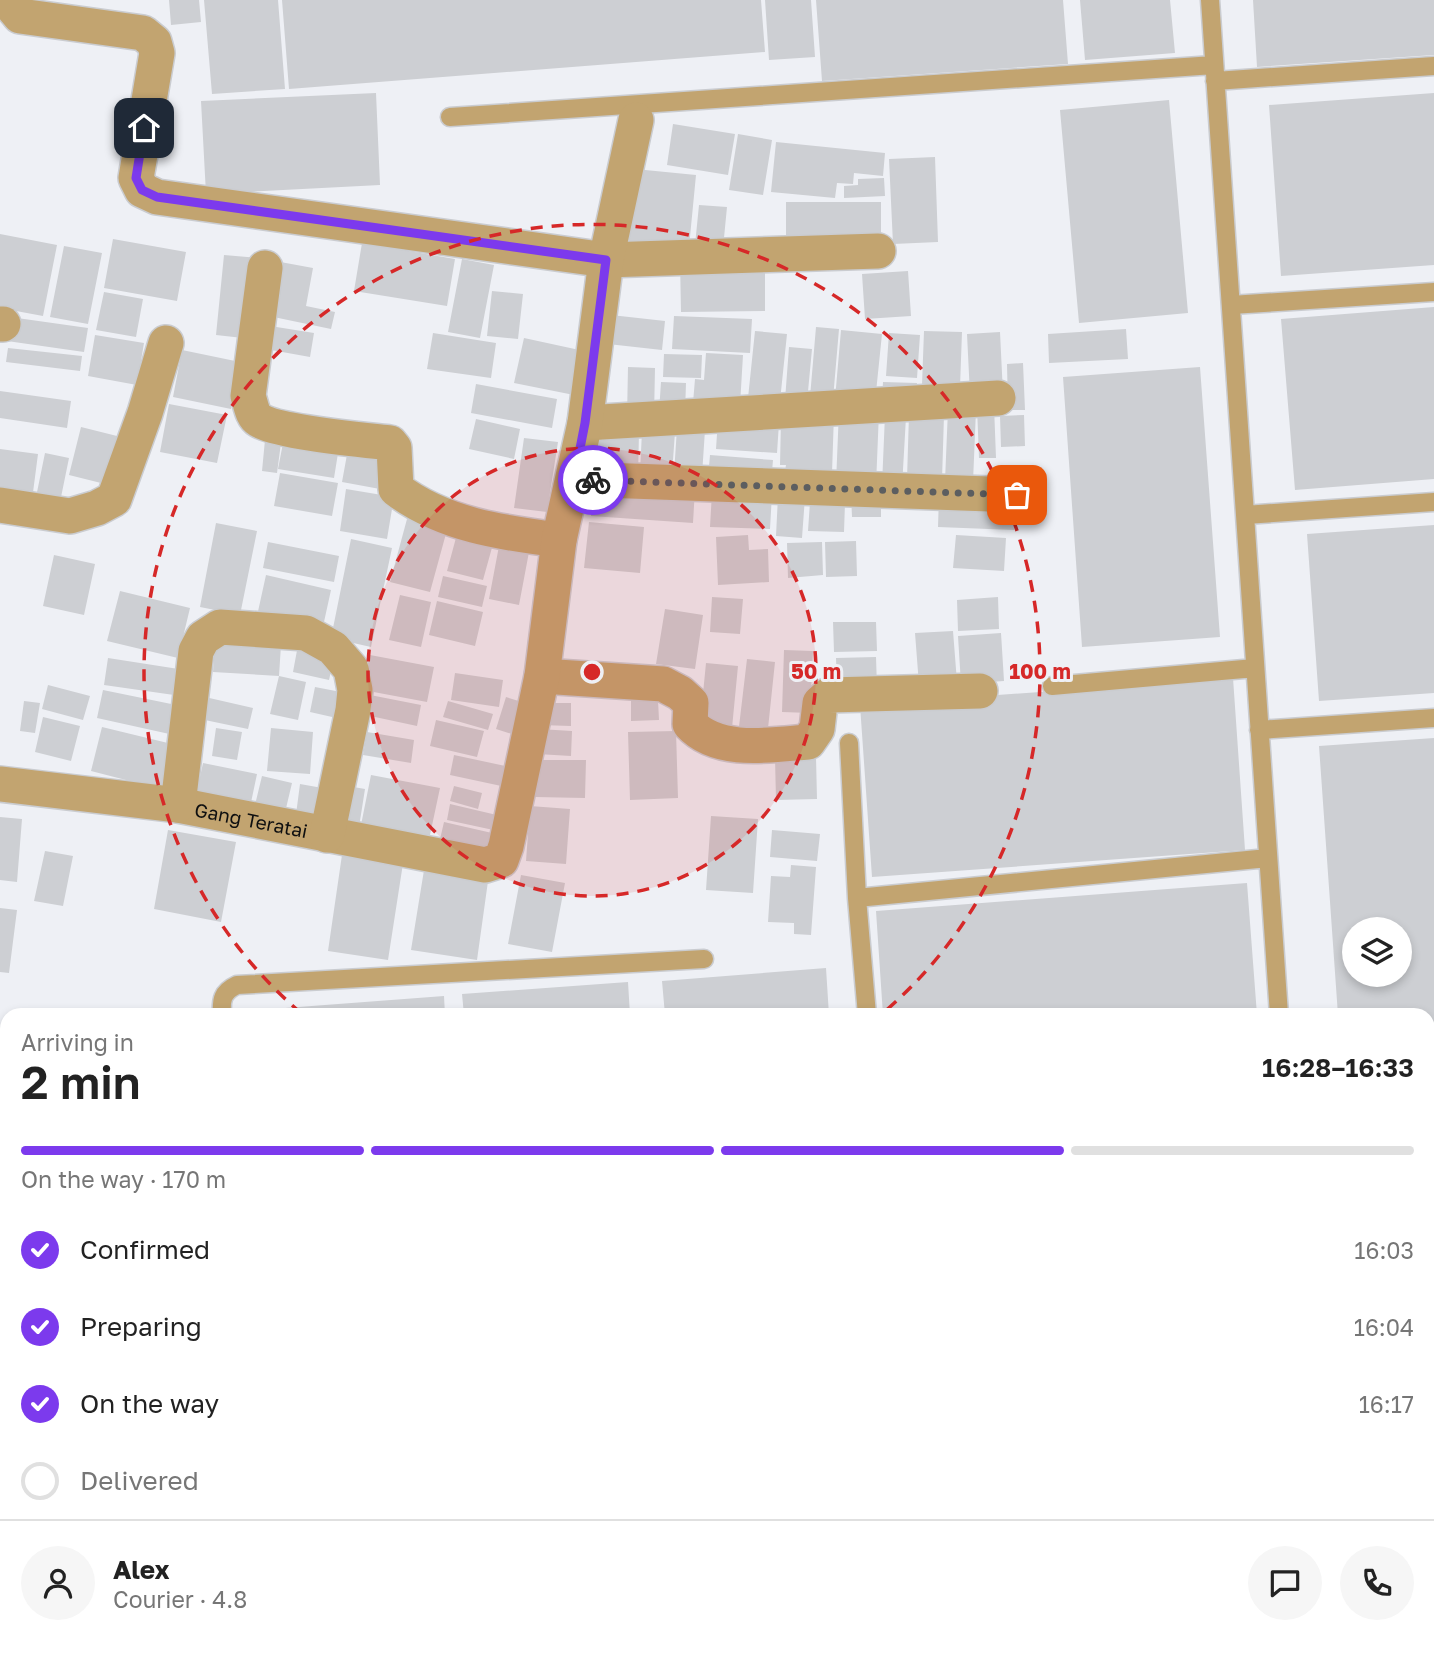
<!DOCTYPE html>
<html lang="en">
<head>
<meta charset="utf-8">
<style>
  :root { --surface:#fff; --page:#f6f6f6; --text:#222; --muted:#767676; --line:#e0e0e0; --accent:#7c3aed }
  body { margin:0; font-family:"Golos Text",sans-serif; background:var(--page); color:var(--text); height:100vh; display:flex; flex-direction:column; font-size:26px; white-space:nowrap }
  * { box-sizing:border-box; margin:0 }
  p { font-size:23px; color:var(--muted) }
  .icon { flex:none; width:38px; height:38px; fill:none; stroke:currentColor; stroke-width:2; stroke-linecap:round; stroke-linejoin:round }
  .map { position:relative; flex:1; overflow:hidden }
  .details { position:absolute; left:0px; top:1008px; width:1435px; height:653px; display:flex; flex-direction:column; background:var(--surface); border-radius:21px 21px 0 0; box-shadow:0 4px 10px #0003 }
  .details>* { flex:none }
  .buttons { position:absolute; left:1342px; top:917px; display:grid; gap:14px }
  .buttons a { display:grid; place-items:center; width:70px; height:70px; border-radius:50%; background:var(--surface); box-shadow:0 4px 10px #0003; font-size:35px }
  .pin { position:absolute; display:grid; place-items:center; width:60px; height:60px; color:#fff; margin:-30px; border-radius:14px; box-shadow:0 4px 10px #0006 }
  .courier { position:absolute; display:grid; place-items:center; width:70px; height:70px; margin:-35px; border:5px solid #7c3aed; border-radius:50%; background:#fff; color:#222; box-shadow:0 2px 9px #0007 }
  .headline em { font-style:normal; font-weight:600 }
  .headline div { display:flex; flex-direction:column-reverse }
  .headline { display:flex; align-items:center; justify-content:space-between; height:119px; padding:0 21px }
  h1 { font-size:46px; font-weight:600; line-height:52px }
  .bar { display:grid; grid-template-columns:repeat(4,1fr); gap:10px 7px; align-content:center; height:84px; padding:0 21px }
  .bar i { height:9px; border-radius:5px; background:var(--line) }
  .bar .on { background:var(--accent) }
  .bar p { grid-column:span 4 }
  .line { display:flex; align-items:center; gap:18px; padding:0 21px; border-top:2px solid var(--line) }
  .line div { flex:1 }
  .round { display:grid; place-items:center; flex:none; width:74px; height:74px; border-radius:37px; background:var(--page) }
  ol { padding:0 21px; list-style:none }
  li { display:flex; align-items:center; gap:21px; height:77px }
  li p { margin-inline-start:auto }
  li .icon { padding:7px; border-radius:50%; background:var(--accent); color:#fff; stroke-width:4 }
  li:last-child { color:var(--muted) }
  li i { width:38px; height:38px; border:4px solid var(--line); border-radius:50% }
  .map>svg:first-child { display:block }
</style>
</head>
<body>
<div class="map">
<svg width="1434" height="1660" viewBox="0 0 1434 1660">
  <rect width="100%" height="100%" fill="#eef0f5"/>
  <path fill="#cdcfd3" fill-rule="evenodd" d="M169 0H199L201 22 171 25Z
    M204 0H278L285 89 212 94Z
    M282 0H761L765 52 289 89Z
    M765 0H811L815 57 769 60Z
    M816 0H1063L1068 64 822 81Z
    M1080 0H1170L1175 53 1085 60Z
    M1253 0H1434V55L1257 67Z
    M376 93 380 185 206 194 201 101Z
    M1434 93V265L1281 276 1269 105Z
    M1169 100 1188 313 1079 323 1060 110Z
    M673 124 735 134 728 175 667 165Z
    M738 134 772 140 763 195 729 190Z
    M776 142 885 153 883 176 854 173 853 184 837 183 835 198 771 192Z
    M935 157 938 242 893 244 889 159Z
    M635 169 696 175 689 247 628 241Z
    M884 178 885 196 844 198V186L858 185V179Z
    M786 202H881V248H786Z
    M699 205 727 207 723 248 695 245Z
    M0 234 57 245 43 316 0 308Z
    M113 239 186 252 177 301 104 288Z
    M362 243 455 259 447 306 354 291Z
    M64 246 102 253 88 324 50 317Z
    M224 255 259 258 252 339 216 335Z
    M462 259 494 265 480 338 448 332Z
    M765 259V311L681 312 680 260Z
    M275 261 313 268 306 306 335 312 331 329 264 315Z
    M908 271 911 316 865 319 862 274Z
    M492 291 523 294 518 339 487 336Z
    M104 292 143 299 136 337 96 330Z
    M1434 307V479L1295 490 1281 319Z
    M611 315 665 321 662 350 608 344Z
    M674 316 752 319 750 353 672 349Z
    M10 317 88 328 84 352 7 341Z
    M264 325 314 333 310 357 260 348Z
    M816 327 839 329 833 399 810 397Z
    M1126 329 1128 359 1049 363 1048 334Z
    M841 330 882 334 875 402 835 399Z
    M755 331 787 334 780 401 748 398Z
    M924 331 962 332 960 387 922 385Z
    M1000 332 1003 394 970 395 967 334Z
    M433 333 496 343 491 378 427 369Z
    M889 333 920 335 917 378 886 376Z
    M95 335 144 343 137 385 88 376Z
    M524 338 584 351 574 395 514 383Z
    M789 347 812 349 807 402 785 400Z
    M8 348 82 356 80 371 6 362Z
    M182 350 240 362 231 409 173 397Z
    M706 353 743 355 740 405 693 403 695 379 704 380Z
    M664 354 702 355 701 378 663 377Z
    M1023 363 1025 410H1008L1007 364Z
    M628 367 655 368 654 417H627Z
    M1200 367 1220 637 1082 647 1063 377Z
    M661 382 686 383 685 413 659 412Z
    M883 382 917 383 916 401 882 400Z
    M476 384 557 399 552 428 471 413Z
    M0 391 71 401 67 428 0 418Z
    M169 404 227 415 217 463 160 452Z
    M994 406 996 458H979L977 407Z
    M948 409 976 410 973 482 945 481Z
    M839 410 879 412 876 485 836 483Z
    M834 414 832 473 785 471 786 465H780L781 420Z
    M909 414 944 415 942 480 907 479Z
    M885 415 906 417 902 487 882 485Z
    M1024 415 1025 446 1001 447 1000 416Z
    M476 419 520 429 514 459 469 449Z
    M718 419 779 423 777 453 716 449Z
    M81 427 125 438 113 486 69 475Z
    M677 428 705 430 702 475 674 474Z
    M592 430 639 432 638 477 591 476Z
    M642 431 675 432 672 474 640 473Z
    M284 438 339 447 334 478 278 469Z
    M524 438 558 442 547 512 514 508Z
    M265 440 281 443 277 473 262 471Z
    M0 449 38 454 32 500 0 496Z
    M348 449 386 455 380 489 342 482Z
    M45 453 69 458 59 507 35 502Z
    M710 455 773 460 771 483 708 478Z
    M280 473 338 483 332 516 274 506Z
    M593 482 695 489 693 523 591 516Z
    M346 489 394 497 387 539 340 531Z
    M712 492 772 494 770 529 710 527Z
    M881 493V517H852L851 494Z
    M778 496 805 497 802 538 776 536Z
    M939 496 1015 500 1014 530 938 527Z
    M810 502 845 503 844 532 808 531Z
    M407 519 447 530 430 592 390 582Z
    M589 522 644 527 640 573 584 568Z
    M216 523 257 531 240 615 200 607Z
    M1434 525V693L1319 701 1307 534Z
    M457 534 493 544 483 580 447 571Z
    M748 535 749 550 768 549 769 582 718 585 716 537Z
    M956 535 1006 538 1004 571 953 568Z
    M351 539 392 548 371 647 331 638Z
    M856 541 857 576 826 577 825 542Z
    M268 542 339 556 334 582 263 568Z
    M822 542 823 575 788 578 787 543Z
    M499 546 529 552 519 605 489 599Z
    M54 555 95 564 84 615 43 606Z
    M266 575 331 590 322 631 257 616Z
    M443 576 487 586 482 607 438 597Z
    M120 591 190 608 178 658 107 641Z
    M400 595 431 602 421 647 389 640Z
    M712 597 743 599 740 634 710 632Z
    M998 597 999 629 958 631 957 600Z
    M437 601 483 612 475 646 429 635Z
    M665 609 703 615 695 669 656 664Z
    M833 622H876L877 651 834 652Z
    M953 631 957 682 919 685 915 633Z
    M1001 633 1004 681 961 684 958 636Z
    M215 641 281 645 279 676 213 672Z
    M298 645 335 653 329 680 293 672Z
    M784 650 813 651 810 713 782 712Z
    M370 655 434 667 427 702 363 690Z
    M876 657 877 687 837 688 836 658Z
    M108 658 185 670 181 696 104 685Z
    M747 659 775 662 767 738 738 735Z
    M706 663 738 666 732 728 700 724Z
    M455 673 503 680 499 707 451 700Z
    M279 676 306 682 298 720 270 714Z
    M1233 678 1245 850 872 877 860 705Z
    M48 685 90 696 83 720 42 709Z
    M315 687 346 693 341 719 310 712Z
    M103 690 181 706 174 735 97 718Z
    M365 694 421 705 417 726 361 714Z
    M205 697 253 708 248 729 200 719Z
    M506 697 522 702 512 734 496 729Z
    M658 700 659 720 631 721V701Z
    M24 701 40 703 35 733 20 731Z
    M448 701 493 714 488 730 443 717Z
    M540 703H571V726L540 725Z
    M43 717 80 726 71 761 35 752Z
    M436 720 484 731 477 757 430 746Z
    M102 727 172 744 161 789 91 771Z
    M216 728 242 732 237 760 212 756Z
    M271 728 313 732 310 774 267 771Z
    M539 729 572 731 571 756 537 754Z
    M676 731 678 798 630 800 628 732Z
    M367 732 414 740 411 763 363 755Z
    M1434 738V1037L1428 1038V1015H1338L1319 746ZM1354 929H1400V975H1354Z
    M454 755 510 767 506 787 450 775Z
    M816 757 817 799 776 800 775 758Z
    M535 760H586L585 798 535 797Z
    M203 763 257 774 249 812 195 800Z
    M371 775 440 788 427 849 359 835Z
    M262 776 292 783 283 821 253 813Z
    M300 784 328 789 323 826 295 822Z
    M342 785 365 789 359 827 336 823Z
    M454 786 482 793 478 809 450 801Z
    M450 804 501 816 498 831 447 820Z
    M530 806 570 809 566 864 526 861Z
    M711 816 758 819 753 893 706 890Z
    M0 817 22 819 17 882 0 880Z
    M444 822 492 833 487 859 438 848Z
    M168 830 236 842 221 922 154 909Z
    M772 830 820 834 817 861 770 857Z
    M343 848 404 857 388 960 328 951Z
    M45 851 73 856 63 906 34 901Z
    M425 864 489 874 477 960 411 950Z
    M791 865 816 867 811 935 794 934V923L768 922 771 876 790 877Z
    M521 875 565 883 552 952 508 944Z
    M1247 883 1257 1015H883L876 911Z
    M0 908 17 910 9 973 0 972Z
    M826 968 829 1015H665L662 981Z
    M628 982 630 1015H464L462 994Z
    M444 996 445 1015H273L272 1009Z
    M1428 1061H1434V1230L1428 1231Z
    M0 1083H7V1229H0Z
    M1434 1258V1361L1428 1362V1259Z
    M0 1371 7 1373V1499L0 1496Z
    M1428 1463H1434V1660H1349V1654H1428Z
    M330 1654H742V1660H330Z
    M874 1654H1058L1059 1660H875Z
    M1075 1654H1242L1243 1660H1076Z"/>
  <g fill="none" stroke-linecap="round" stroke-linejoin="round">
    <defs>
      <path id="service" d="M1210 0 1279 1015
        M1215 81 1434 66
        M450 117 1214 65
        M1231 305 1434 292
        M1245 515 1434 502
        M1052 686 1255 668
        M1259 730 1434 718
        M849 743 857 898 867 1015
        M857 898 1268 858
        M222 1015C221 1000 222 992 237 985L704 959
        M0 1282 7 1281
        M245 1654V1660
        M790 1654 791 1660
        M1322 1654 1323 1660"/>
      <g id="minor">
        <path d="M10 0 11 5 20 16 143 33 154 42 157 53 136 178 142 190 157 197 606 260 878 251"/>
        <path d="M265 268 248 396C251 404 252 416 259 420 277 432 364 440 390 443L394 448 396 489C443 525 503 533 559 540"/>
        <path d="M0 324H3"/>
        <path d="M585 423 998 398"/>
        <path d="M574 479 1017 495"/>
        <path d="M0 505 70 516 97 508 114 499 145 413 166 343"/>
        <path d="M542 676 663 684 680 693 691 703 690 724C718 754 770 745 808 742L817 729 820 703 829 695 980 691"/>
        <path id="s1" d="M0 784 178 805 485 865 501 860 506 846 542 676 559 540 585 423 606 260 636 120"/>
        <path d="M178 805 196 651 203 638 220 627 306 633 333 648 351 669 355 690 353 710 327 835"/>
      </g>
    </defs>
    <use href="#service" stroke="#caccd0" stroke-width="21"/>
    <use href="#minor" stroke="#caccd0" stroke-width="38"/>
    <use href="#service" stroke="#c2a470" stroke-width="18"/>
    <use href="#minor" stroke="#c2a470" stroke-width="35"/>
  </g>
  <g fill="none" stroke-linecap="round" stroke-linejoin="round">
    <path stroke="#5c5e60" stroke-width="7" stroke-dasharray="0 12.6" d="M593 480 1017 495"/>
    <path stroke="#7c3aed" stroke-width="9" d="M144 128 136 178 142 190 157 197 606 260 585 423 574 479 593 480"/>
  </g>
  <circle cx="592" cy="672" r="224" fill="#d62828" fill-opacity=".12"/>
  <g fill="none" stroke="#d62828" stroke-width="3.5" stroke-dasharray="12 9">
    <circle cx="592" cy="672" r="224"/>
    <path d="M301 1013A448 448 0 1 1 883 1013"/>
  </g>
  <g text-anchor="middle" dominant-baseline="central" stroke-width="6" stroke-linejoin="round" paint-order="stroke">
    <g font-size="19" fill="#0e0f10" stroke="#eef0f5">
      <text stroke="none"><textPath href="#s1" startOffset="254">Gang Teratai</textPath></text>
    </g>
  </g>
  <circle cx="592" cy="672" r="10" fill="#d62828" stroke="#eef0f5" stroke-width="3.5"/>
  <g font-size="21" text-anchor="middle" font-weight="bold" fill="#d62828" stroke="#eef0f5" stroke-width="6" stroke-linejoin="round" paint-order="stroke">
    <text x="816" y="679">50 m</text>
    <text x="1040" y="679">100 m</text>
  </g>
</svg>
<div class="buttons">
<a><svg class="icon" aria-label="layers" viewBox="0 0 24 24"><path d="M12 4l9 5-9 5-9-5zM3 14l9 5 9-5"/></svg></a>
</div>
<div class="pin" style="left:1017px;top:495px;background:#ea580c"><svg class="icon" aria-label="bag" viewBox="0 0 24 24"><path d="M5 8h14l-1 12H6zM9 8a3 3 0 0 1 6 0"/></svg></div>
<div class="pin" style="left:144px;top:128px;background:#1f2937"><svg class="icon" aria-label="home" viewBox="0 0 24 24"><path d="M3 11l9-7 9 7M6 9v11h12V9"/></svg></div>
<div class="courier" style="left:593px;top:480px"><svg class="icon" aria-label="bike" viewBox="0 0 24 24"><circle cx="6" cy="16" r="4"/><circle cx="18" cy="16" r="4"/><path d="M6 16l4-8h5l3 8M10 8l3 8H6M13 5h3"/></svg></div>
<section class="details">
<div class="headline"><div><h1>2 min</h1><p>Arriving in</p></div><em>16:28–16:33</em></div>
<div class="bar"><i class="on"></i><i class="on"></i><i class="on"></i><i></i><p>On the way · 170 m</p></div>
<ol>
<li><svg class="icon" aria-label="check" viewBox="0 0 24 24"><path d="M5 12l5 5 9-10"/></svg>Confirmed<p>16:03</p></li>
<li><svg class="icon" aria-label="check" viewBox="0 0 24 24"><path d="M5 12l5 5 9-10"/></svg>Preparing<p>16:04</p></li>
<li><svg class="icon" aria-label="check" viewBox="0 0 24 24"><path d="M5 12l5 5 9-10"/></svg>On the way<p>16:17</p></li>
<li><i></i>Delivered</li>
</ol>
<div class="line" style="height:126px"><a class="round"><svg class="icon" aria-label="person" viewBox="0 0 24 24"><circle cx="12" cy="8" r="4"/><path d="M4 21q1-7 8-7t8 7"/></svg></a><div><b>Alex</b><p>Courier · 4.8</p></div><a class="round"><svg class="icon" aria-label="chat" viewBox="0 0 24 24"><path d="M4 5h16v11H9l-5 4z"/></svg></a><a class="round"><svg class="icon" aria-label="phone" viewBox="0 0 24 24"><path d="M5 4h4l2 5-3 2q2 4 5 5l2-3 5 2v4C11 20 4 13 5 4z"/></svg></a></div>
</section>
</div>
</body>
</html>
